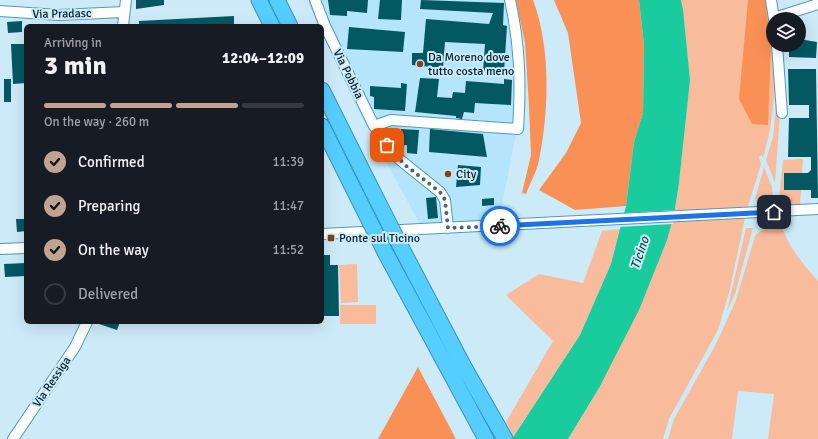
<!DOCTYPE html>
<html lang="en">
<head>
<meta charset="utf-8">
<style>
  :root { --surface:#171b24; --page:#242831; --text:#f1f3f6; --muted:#9ea1a6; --line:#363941; --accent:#c0a392 }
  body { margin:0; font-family:Signika,sans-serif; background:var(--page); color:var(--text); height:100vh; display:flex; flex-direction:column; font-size:15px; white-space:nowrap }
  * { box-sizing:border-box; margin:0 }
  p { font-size:13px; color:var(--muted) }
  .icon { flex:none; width:22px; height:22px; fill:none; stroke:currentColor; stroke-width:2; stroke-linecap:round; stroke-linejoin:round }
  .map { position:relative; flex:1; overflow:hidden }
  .panel { position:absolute; left:24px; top:24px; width:300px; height:300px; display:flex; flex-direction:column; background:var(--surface); border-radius:6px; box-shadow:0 4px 16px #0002 }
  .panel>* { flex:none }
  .buttons { position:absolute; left:766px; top:12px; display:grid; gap:8px }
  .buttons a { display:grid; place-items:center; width:40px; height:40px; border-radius:50%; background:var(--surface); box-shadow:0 4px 16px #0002; font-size:20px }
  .pin { position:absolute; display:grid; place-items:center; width:34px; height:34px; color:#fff; margin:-17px; border-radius:8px; box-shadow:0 2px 6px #0006 }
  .courier { position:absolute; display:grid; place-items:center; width:40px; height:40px; margin:-20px; border:3px solid #1a73e8; border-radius:50%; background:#fff; color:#222; box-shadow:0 1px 5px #0007 }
  .headline em { font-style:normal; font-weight:700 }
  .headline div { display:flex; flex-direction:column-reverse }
  .headline { display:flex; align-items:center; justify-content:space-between; height:68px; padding:0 20px }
  h1 { font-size:26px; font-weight:700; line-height:30px }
  .bar { display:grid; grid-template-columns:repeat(4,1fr); gap:6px 4px; align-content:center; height:48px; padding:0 20px }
  .bar i { height:5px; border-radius:3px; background:var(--line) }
  .bar .on { background:var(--accent) }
  .bar p { grid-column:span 4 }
  ol { padding:0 20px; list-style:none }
  li { display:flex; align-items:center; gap:12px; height:44px }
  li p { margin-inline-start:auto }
  li .icon { padding:4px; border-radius:50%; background:var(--accent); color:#111; stroke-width:4 }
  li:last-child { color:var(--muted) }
  li i { width:22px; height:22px; border:2px solid var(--line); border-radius:50% }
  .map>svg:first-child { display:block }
</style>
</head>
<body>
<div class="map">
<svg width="818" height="439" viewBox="0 0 818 439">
  <rect width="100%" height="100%" fill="#cdeaf8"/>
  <path fill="#b4e5fc" d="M307 0H508L517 61 516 134 502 205 497 214 489 220 420 224 362 118 322 32V26H319Z"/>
  <path fill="#f8bc9d" d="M681 0H768C778 50 778 108 763 158L762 155 759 157 761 164 746 213 730 289 718 330 669 419 663 439H568L599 388 674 215 679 183 690 80Z
    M777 97 780 114 775 183 766 160 773 137Z
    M803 159 800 206 778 208 783 160Z
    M764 167 772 187 773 199H755Z
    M774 221H780C787 245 801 262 818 281V439H768L774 394 738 391 732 439H668L674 419 716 344 736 300 755 236 761 230 773 229Z
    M746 228H753L735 294 727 311Z
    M621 229 611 264 580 335 513 437 506 422 553 341 506 295 539 274 583 283 602 231Z
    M357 264 358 302 341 303 339 265Z
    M340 305H376V324H340Z"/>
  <path fill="#f99055" d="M516 0H533C551 48 549 110 539 160 537 171 530 183 526 194L522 193 531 155 529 106 525 43Z
    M554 0H639L644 45 643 113 634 142 626 206 575 210 539 190 566 153 581 123 568 33Z
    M748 0H765L771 45 768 125 752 124 739 99Z
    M418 367 456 439H378Z"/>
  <path fill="#19cb9d" d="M639 0H681L683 10 690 80 679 183 674 215 667 240 639 310 599 388 568 439H512L580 335 611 264 626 206 634 142 643 113 644 45Z"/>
  <path fill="#cdeaf8" d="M676 210 673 224 619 227 623 213Z"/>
  <path fill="#035862" d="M136 0H164V5L136 9Z
    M328 0H368L367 13 347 11V16L330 15Z
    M380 0H402L401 20 378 19Z
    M421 0 504 3 503 25 507 26 504 72 483 71 485 44 445 42 443 68 412 65V53H423L426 19 489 24 493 13 420 9Z
    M234 16V26H139V21Z
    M22 21V32L8 33 7 22Z
    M349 27 405 32 403 52 347 49Z
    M799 39 817 42 816 58 789 57V45H799Z
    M11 44H25L26 83 13 84Z
    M788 69H816L818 198H811V190H784V173H808L811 170V157H788L789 118H809V105H789Z
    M420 78 439 79 437 97 452 98 453 92 465 93 466 81 504 84V79L512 80 511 105 475 103 474 113 464 112 462 119 456 118V116L415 112Z
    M4 79H11V102H4Z
    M401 83 407 84 405 111 374 109V97L370 96V86L401 88Z
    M401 129 419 130 417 154 407 153V145L400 146Z
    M430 129 483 134 487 157 429 152Z
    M458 165 481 167 480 185 456 187Z
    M436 197 438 218 428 219 426 198Z
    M494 198V205L482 206V199Z
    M16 219H26V231L17 232Z
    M322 255H330V265H338L339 316H322Z
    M25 263 26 276 5 277 4 264Z
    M93 322H120L117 330Z"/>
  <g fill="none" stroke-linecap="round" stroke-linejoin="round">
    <defs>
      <path id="minor" d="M315 0 325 26 374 126 399 159 440 192 445 200 448 228
        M771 0 774 19
        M0 11 59 15 124 12
        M774 18 818 4
        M123 26 126 0
        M777 45 782 113
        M374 126 391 120 518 129C521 83 520 45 510 0
        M322 234 818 209
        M0 249 26 248
        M13 439 75 347 87 322"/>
      <path id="highway" d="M259 0 272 26
        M277 0 290 26
        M322 90 372 190
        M322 126 357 196
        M402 249 464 367 505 439
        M385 252 486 439"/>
    </defs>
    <use href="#minor" stroke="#4e9abb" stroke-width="12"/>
    <use href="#highway" stroke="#3791b6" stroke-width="17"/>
    <use href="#minor" stroke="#fff" stroke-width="10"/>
    <use href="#highway" stroke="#55ceff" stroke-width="15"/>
    <defs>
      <path id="highway-bridge" d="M372 190 402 249
        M357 196 385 252"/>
    </defs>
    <use href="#highway-bridge" stroke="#3791b6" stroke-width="17" stroke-linecap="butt"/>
    <use href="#highway-bridge" stroke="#55ceff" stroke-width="15"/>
  </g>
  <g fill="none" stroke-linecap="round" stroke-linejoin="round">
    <path stroke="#486775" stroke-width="4" stroke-dasharray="0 7.2" d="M387 145 405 165 440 192 445 200 448 228 500 226"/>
    <path stroke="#1a73e8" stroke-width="5" d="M500 226 774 212"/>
  </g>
  <g fill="#854117" stroke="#cdeaf8" stroke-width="1.5">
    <circle cx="420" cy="64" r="4"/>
    <circle cx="448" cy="174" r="4"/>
    <rect x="327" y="234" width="8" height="8" rx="2"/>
  </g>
  <g text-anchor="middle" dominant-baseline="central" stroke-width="4" stroke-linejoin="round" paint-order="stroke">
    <g font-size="12" fill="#00212e" stroke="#cdeaf8">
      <text transform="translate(62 14) rotate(-1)">Via Pradasc</text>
      <text transform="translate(348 74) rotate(64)">Via Pobbia</text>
      <text transform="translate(52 382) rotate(-56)">Via Ressiga</text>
    </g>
    <g font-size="12" fill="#00212e" stroke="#cdeaf8" text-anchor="start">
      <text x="428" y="57">Da Moreno dove<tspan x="428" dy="14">tutto costa meno</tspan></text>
      <text x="456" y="174">City</text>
      <text x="339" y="238">Ponte sul Ticino</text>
    </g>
    <g font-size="13" font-style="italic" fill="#0c4e3b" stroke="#cdeaf8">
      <text transform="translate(640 253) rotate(-72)">Ticino</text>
    </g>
  </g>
</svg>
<div class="buttons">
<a><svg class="icon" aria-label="layers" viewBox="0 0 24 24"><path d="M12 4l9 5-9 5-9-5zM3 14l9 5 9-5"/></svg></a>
</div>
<div class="pin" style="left:387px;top:145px;background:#ea580c"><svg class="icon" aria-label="bag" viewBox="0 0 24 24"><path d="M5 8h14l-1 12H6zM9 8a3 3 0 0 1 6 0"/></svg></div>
<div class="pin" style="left:774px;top:212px;background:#1f2937"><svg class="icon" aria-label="home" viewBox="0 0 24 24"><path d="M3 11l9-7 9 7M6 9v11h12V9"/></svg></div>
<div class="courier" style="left:500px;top:226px"><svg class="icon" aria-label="bike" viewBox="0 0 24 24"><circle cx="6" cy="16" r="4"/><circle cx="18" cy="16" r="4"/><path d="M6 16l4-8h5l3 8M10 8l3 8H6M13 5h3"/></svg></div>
<section class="panel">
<div class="headline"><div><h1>3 min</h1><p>Arriving in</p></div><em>12:04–12:09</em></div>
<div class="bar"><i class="on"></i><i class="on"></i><i class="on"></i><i></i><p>On the way · 260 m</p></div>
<ol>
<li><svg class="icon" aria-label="check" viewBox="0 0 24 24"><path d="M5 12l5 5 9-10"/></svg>Confirmed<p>11:39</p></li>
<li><svg class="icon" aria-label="check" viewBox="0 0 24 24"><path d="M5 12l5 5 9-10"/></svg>Preparing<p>11:47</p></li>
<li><svg class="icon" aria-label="check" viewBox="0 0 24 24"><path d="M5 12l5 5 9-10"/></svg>On the way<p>11:52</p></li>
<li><i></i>Delivered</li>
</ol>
</section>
</div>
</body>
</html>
